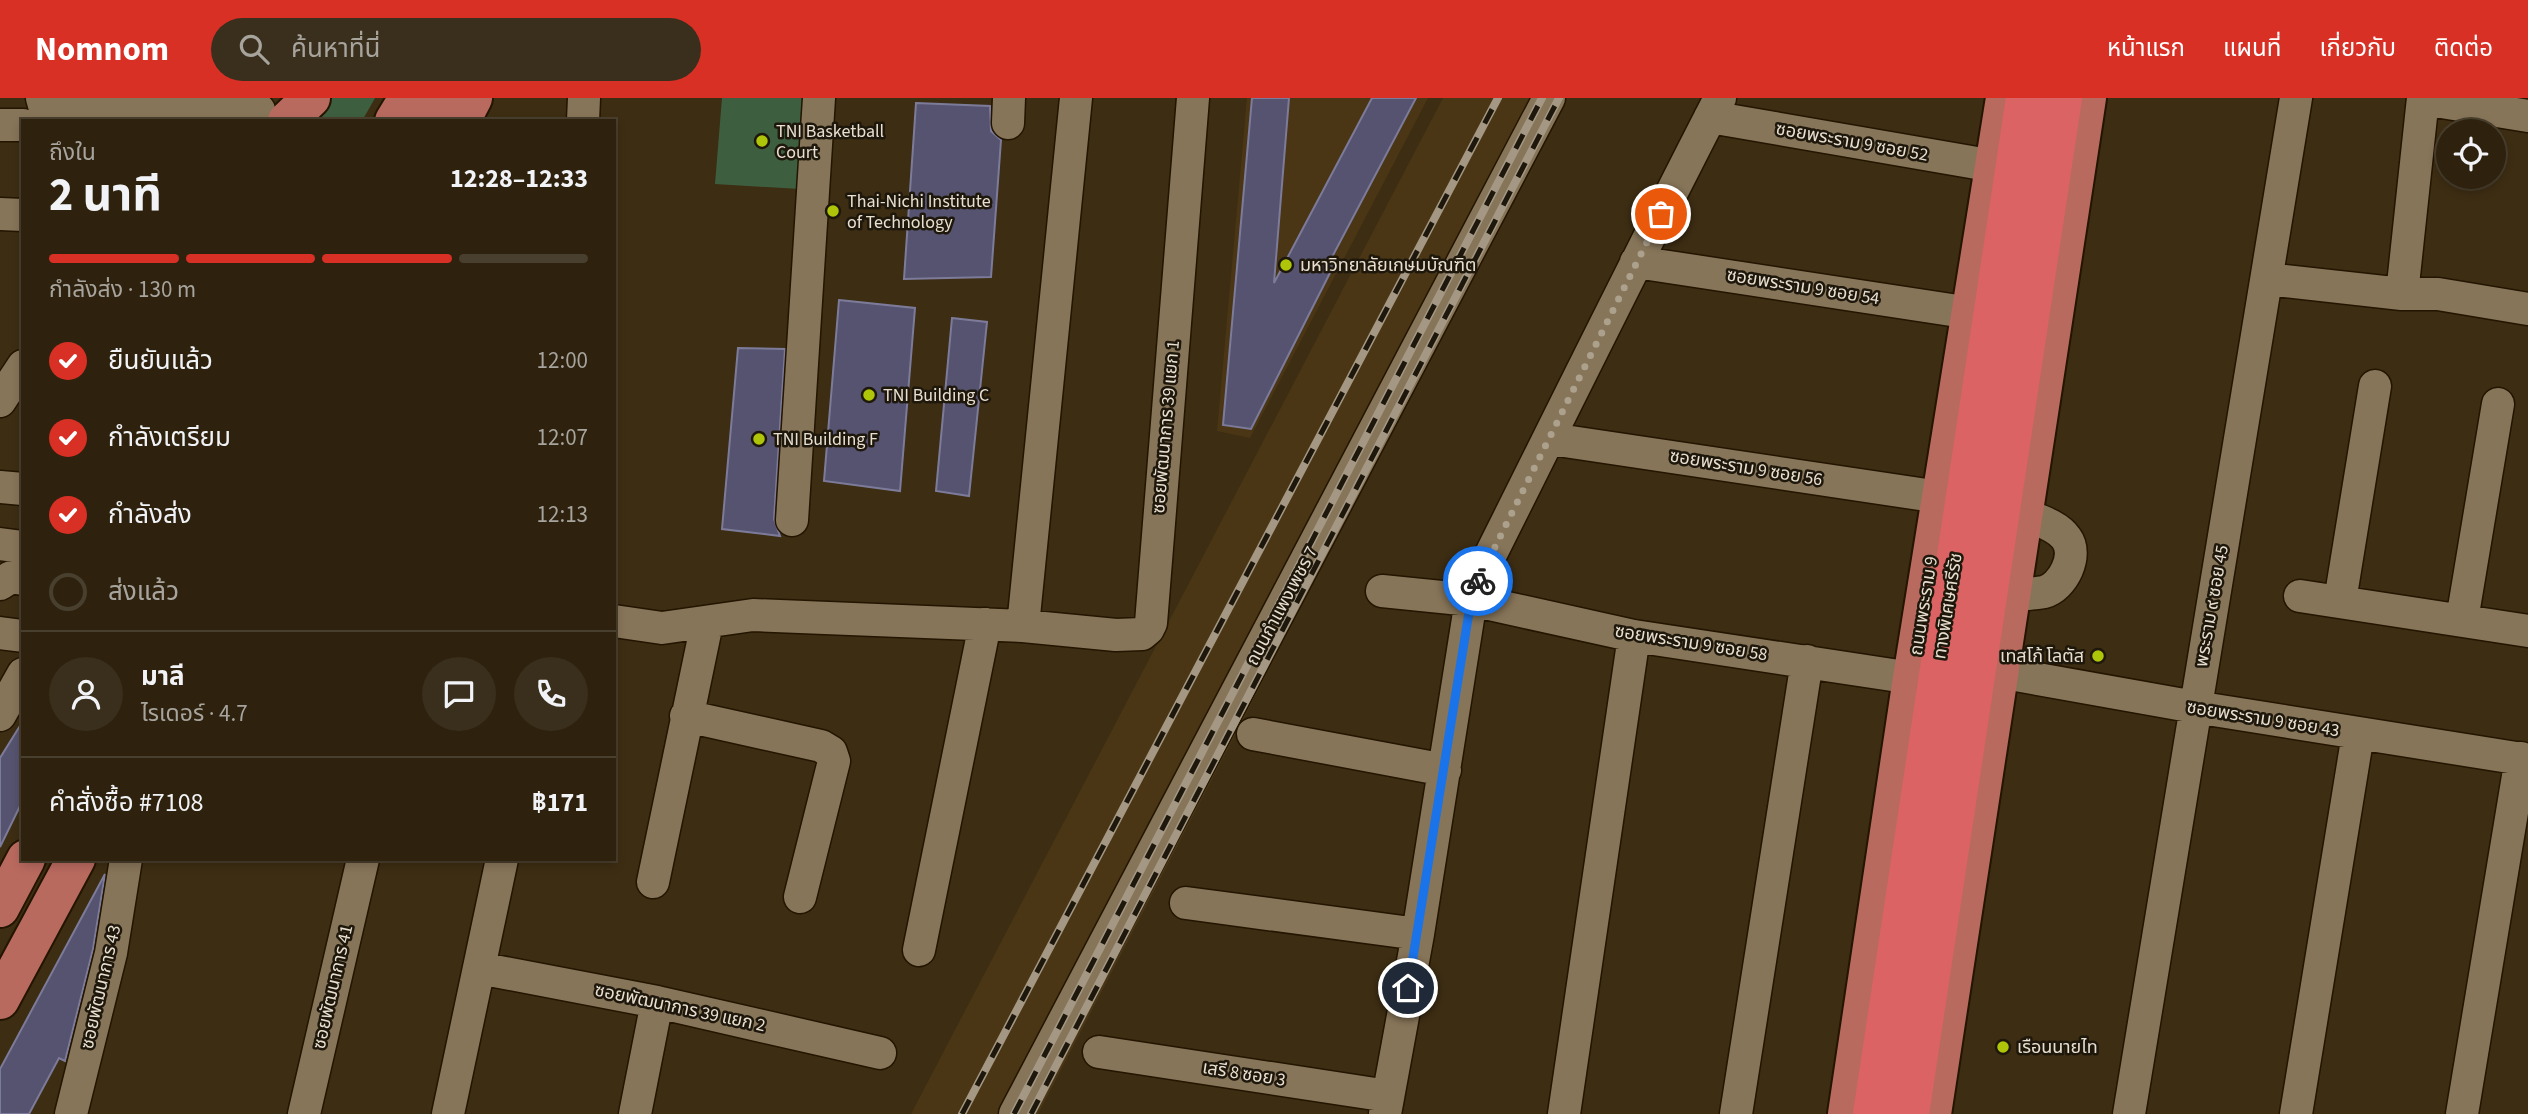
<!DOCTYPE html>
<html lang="th">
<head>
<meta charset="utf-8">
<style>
  :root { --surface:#2e220e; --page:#3a2f1c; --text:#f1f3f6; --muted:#a7a49e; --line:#493f2e; --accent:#d93025 }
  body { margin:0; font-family:"Source Sans 3","Noto Sans Thai",sans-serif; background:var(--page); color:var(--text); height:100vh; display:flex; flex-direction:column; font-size:26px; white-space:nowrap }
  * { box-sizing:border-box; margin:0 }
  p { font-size:23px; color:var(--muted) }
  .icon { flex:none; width:38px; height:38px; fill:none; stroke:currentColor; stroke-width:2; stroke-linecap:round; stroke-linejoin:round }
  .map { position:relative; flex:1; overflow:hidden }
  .drawer { position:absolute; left:21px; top:21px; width:595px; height:742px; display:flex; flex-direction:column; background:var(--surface); border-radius:0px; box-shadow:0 4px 10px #0003,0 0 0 2px var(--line) }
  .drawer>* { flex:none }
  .tools { position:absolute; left:2436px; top:21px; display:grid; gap:14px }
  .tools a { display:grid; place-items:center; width:70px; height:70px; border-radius:50%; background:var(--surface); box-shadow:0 4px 10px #0003,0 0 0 2px var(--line); font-size:35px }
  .pin { position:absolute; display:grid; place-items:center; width:60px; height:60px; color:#fff; margin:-30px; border:4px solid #fff; border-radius:50%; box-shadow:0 2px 7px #0007 }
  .courier { position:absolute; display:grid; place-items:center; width:70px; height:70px; margin:-35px; border:5px solid #1a73e8; border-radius:50%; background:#fff; color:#222; box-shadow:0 2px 9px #0007 }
  .overview em { font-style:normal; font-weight:700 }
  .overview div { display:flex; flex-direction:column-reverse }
  .overview { display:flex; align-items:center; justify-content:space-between; height:119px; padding:0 28px }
  h1 { font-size:46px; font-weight:700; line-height:52px }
  .bar { display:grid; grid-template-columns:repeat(4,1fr); gap:10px 7px; align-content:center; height:84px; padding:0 28px }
  .bar i { height:9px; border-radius:5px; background:var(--line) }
  .bar .active { background:var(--accent) }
  .bar p { grid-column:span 4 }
  .line { display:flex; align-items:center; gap:18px; padding:0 28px; border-top:2px solid var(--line) }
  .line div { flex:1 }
  .round { display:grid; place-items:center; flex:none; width:74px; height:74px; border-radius:37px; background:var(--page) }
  ol { padding:0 28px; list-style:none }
  li { display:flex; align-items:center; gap:21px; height:77px }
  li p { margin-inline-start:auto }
  li .icon { padding:7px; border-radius:50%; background:var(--accent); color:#fff; stroke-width:4 }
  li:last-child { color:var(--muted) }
  li i { width:38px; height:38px; border:4px solid var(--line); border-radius:50% }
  header { display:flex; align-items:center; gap:42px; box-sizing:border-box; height:98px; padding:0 35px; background:var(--accent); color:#fff }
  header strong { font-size:33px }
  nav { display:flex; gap:38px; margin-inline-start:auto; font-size:24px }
  .search { width:490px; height:63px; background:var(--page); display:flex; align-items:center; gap:18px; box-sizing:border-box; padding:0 24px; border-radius:38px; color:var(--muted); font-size:26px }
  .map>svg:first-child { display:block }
</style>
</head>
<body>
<header>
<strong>Nomnom</strong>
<div class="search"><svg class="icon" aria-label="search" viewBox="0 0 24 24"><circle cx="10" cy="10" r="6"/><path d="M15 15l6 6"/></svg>ค้นหาที่นี่</div>
<nav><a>หน้าแรก</a><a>แผนที่</a><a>เกี่ยวกับ</a><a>ติดต่อ</a></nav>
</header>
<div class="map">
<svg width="2528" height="1016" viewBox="0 0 2528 1016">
  <rect width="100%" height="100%" fill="#3d2d13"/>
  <path fill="#4a3615" d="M1247 0H1428L1250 340 1217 333Z
    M1443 0H1566L1038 1016H911Z"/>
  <path fill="#3d5f40" d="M331 0H375L362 23H306Z
    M722 0H809L800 91 715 86Z"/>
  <path fill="#55536f" stroke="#7d7b9a" stroke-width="2" d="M1252 0H1289L1274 185 1372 0H1416L1331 161 1336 163 1251 331 1223 327Z
    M916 5 990 8 991 33 1001 42 991 179 904 181Z
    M839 202 915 210 900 393 824 383Z
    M952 220 987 224 969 398 936 393Z
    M738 250 785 251 774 421 780 438 722 431Z
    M23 623V702L0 749V660Z
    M105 776 93 851 65 963 59 960 29 1016H0V971Z"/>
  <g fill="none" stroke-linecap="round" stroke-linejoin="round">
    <defs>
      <path id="minor" d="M42 0 44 7 57 12H259
        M2423 1 2528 18
        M1710 19 1994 68
        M583 23 584 0
        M1008 25 1009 0
        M0 27H23
        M0 116 23 117
        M1636 164 1971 215
        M2267 181 2402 196H2438L2528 211
        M2402 196 2423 0
        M0 303 23 268
        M1551 341 1940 399
        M0 389 23 391
        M792 422 819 0
        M0 446 23 449
        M0 486 11 479 23 481
        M1382 493 1471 502 1634 538 1912 580
        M2011 497C2021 496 2034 496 2044 494 2063 489 2079 457 2066 440 2057 427 2037 422 2023 416
        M2300 498 2528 533
        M2340 503 2375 288
        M2462 522 2498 306
        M614 523 662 530 753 517 1023 528 1116 537 1142 536 1148 531 1151 525 1193 0
        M1023 528 1076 0
        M0 535 23 538
        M1999 574 2195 609 2528 662
        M0 617 23 576
        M686 618 821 648 831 654 834 663 800 799
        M1253 636 1445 672
        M653 784 707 525
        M1186 805 1418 836
        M919 852 985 526
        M479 870 657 904 880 955
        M1099 954 1388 998
        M71 1016 111 855 126 761
        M304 1016 363 761
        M448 1016 502 761
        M635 1016 657 904
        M1015 1016 1549 0
        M1385 1016 1418 836 1471 502 1476 486C1557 324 1637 161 1720 0
        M1564 1016 1634 538
        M1736 1016 1807 563
        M2129 1016 2296 0
        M2296 1016 2358 636
        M2462 1016 2521 660"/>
      <path id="major" d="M287 23 311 0
        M394 23 408 0
        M431 23 443 0
        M461 23 473 0
        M0 810 26 761
        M0 902 76 761
        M1847 1016 1912 580 2005 0
        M1932 1016 2087 0"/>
      <path id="highway" d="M1872 1016 2025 0
        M1910 1016 2063 0"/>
    </defs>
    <use href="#minor" stroke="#231500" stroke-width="35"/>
    <use href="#major" stroke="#231500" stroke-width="42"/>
    <use href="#highway" stroke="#231500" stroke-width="42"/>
    <use href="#minor" stroke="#877559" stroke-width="32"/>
    <use href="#major" stroke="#b96a5f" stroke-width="38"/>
    <use href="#highway" stroke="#db6363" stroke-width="38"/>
    <defs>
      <path id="rail" d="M962 1016 1498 0
        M1014 1016 1542 0
        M1031 1016 1559 0"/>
    </defs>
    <use href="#rail" stroke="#a49884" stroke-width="8"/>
    <use href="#rail" stroke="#1e170c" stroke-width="5" stroke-dasharray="16" stroke-linecap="butt"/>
  </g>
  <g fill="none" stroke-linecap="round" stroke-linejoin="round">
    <path stroke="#aca18d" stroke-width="7" stroke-dasharray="0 12.6" d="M1478 483 1661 116"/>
    <path stroke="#1a73e8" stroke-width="9" d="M1408 890 1471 502 1478 483"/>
  </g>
  <g fill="#aec509" stroke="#1e170c" stroke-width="2.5">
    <circle cx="762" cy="43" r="7"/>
    <circle cx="833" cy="113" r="7"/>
    <circle cx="1286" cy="167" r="7"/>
    <circle cx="869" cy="297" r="7"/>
    <circle cx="759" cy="341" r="7"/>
    <circle cx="2098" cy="558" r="7"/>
    <circle cx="2003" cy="949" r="7"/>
  </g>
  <g text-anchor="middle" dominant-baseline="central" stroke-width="5" stroke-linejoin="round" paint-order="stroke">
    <g font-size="18" fill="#e8dfcf" stroke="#1e170c" text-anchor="start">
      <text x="776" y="33">TNI Basketball<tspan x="776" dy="21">Court</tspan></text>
      <text x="847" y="103">Thai-Nichi Institute<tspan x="847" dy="21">of Technology</tspan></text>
      <text x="1300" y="167">มหาวิทยาลัยเกษมบัณฑิต</text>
      <text x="883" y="297">TNI Building C</text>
      <text x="773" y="341">TNI Building F</text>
      <text x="2084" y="558" text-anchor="end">เทสโก้ โลตัส</text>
      <text x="2017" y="949">เรือนนายไท</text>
    </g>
    <g font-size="18" fill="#e8dfcf" stroke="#1e170c">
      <text transform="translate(1852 44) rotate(10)">ซอยพระราม 9 ซอย 52</text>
      <text transform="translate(1803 189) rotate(9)">ซอยพระราม 9 ซอย 54</text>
      <text transform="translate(1166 329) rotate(-85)">ซอยพัฒนาการ 39 แยก 1</text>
      <text transform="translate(1746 370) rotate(9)">ซอยพระราม 9 ซอย 56</text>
      <text transform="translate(1282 508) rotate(-62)">ถนนกำแพงเพชร 7</text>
      <text transform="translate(1924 508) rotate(-81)">ถนนพระราม 9</text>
      <text transform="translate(1948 508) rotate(-81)">ทางพิเศษศรีรัช</text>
      <text transform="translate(2212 508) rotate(-80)">พระราม ๙ ซอย 45</text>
      <text transform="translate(1691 545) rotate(9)">ซอยพระราม 9 ซอย 58</text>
      <text transform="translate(2263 621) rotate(9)">ซอยพระราม 9 ซอย 43</text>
      <text transform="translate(101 889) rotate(-77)">ซอยพัฒนาการ 43</text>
      <text transform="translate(333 889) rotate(-77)">ซอยพัฒนาการ 41</text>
      <text transform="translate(680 910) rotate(12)">ซอยพัฒนาการ 39 แยก 2</text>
      <text transform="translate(1244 976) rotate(9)">เสรี 8 ซอย 3</text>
    </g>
  </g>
</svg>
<div class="tools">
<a><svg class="icon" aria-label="locate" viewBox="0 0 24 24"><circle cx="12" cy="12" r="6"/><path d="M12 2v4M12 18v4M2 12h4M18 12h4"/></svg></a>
</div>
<div class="pin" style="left:1661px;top:116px;background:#ea580c"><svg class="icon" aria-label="bag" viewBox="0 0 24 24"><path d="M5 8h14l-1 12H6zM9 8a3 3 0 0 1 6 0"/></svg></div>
<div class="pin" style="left:1408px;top:890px;background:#1f2937"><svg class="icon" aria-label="home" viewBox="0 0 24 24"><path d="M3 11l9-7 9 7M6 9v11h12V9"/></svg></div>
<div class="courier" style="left:1478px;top:483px"><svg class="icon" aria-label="bike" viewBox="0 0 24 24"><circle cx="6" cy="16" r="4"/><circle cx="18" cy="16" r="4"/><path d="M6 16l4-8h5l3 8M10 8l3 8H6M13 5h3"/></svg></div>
<section class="drawer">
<div class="overview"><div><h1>2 นาที</h1><p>ถึงใน</p></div><em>12:28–12:33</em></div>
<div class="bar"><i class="active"></i><i class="active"></i><i class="active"></i><i></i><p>กำลังส่ง · 130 m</p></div>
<ol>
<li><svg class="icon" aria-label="check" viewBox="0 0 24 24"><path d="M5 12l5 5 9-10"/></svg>ยืนยันแล้ว<p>12:00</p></li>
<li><svg class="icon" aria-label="check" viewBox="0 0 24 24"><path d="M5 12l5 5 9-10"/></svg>กำลังเตรียม<p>12:07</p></li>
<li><svg class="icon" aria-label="check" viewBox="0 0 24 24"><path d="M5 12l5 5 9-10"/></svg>กำลังส่ง<p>12:13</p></li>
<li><i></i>ส่งแล้ว</li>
</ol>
<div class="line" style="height:126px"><a class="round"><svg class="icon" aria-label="person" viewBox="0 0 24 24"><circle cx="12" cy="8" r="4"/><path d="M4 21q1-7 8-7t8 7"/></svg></a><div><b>มาลี</b><p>ไรเดอร์ · 4.7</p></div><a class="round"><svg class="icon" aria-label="chat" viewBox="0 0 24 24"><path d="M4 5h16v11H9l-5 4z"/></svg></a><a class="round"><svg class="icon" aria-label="phone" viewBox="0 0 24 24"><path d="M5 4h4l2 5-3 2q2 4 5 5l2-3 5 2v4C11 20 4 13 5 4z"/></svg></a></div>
<div class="line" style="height:91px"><div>คำสั่งซื้อ #7108</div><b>฿171</b></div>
</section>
</div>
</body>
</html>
